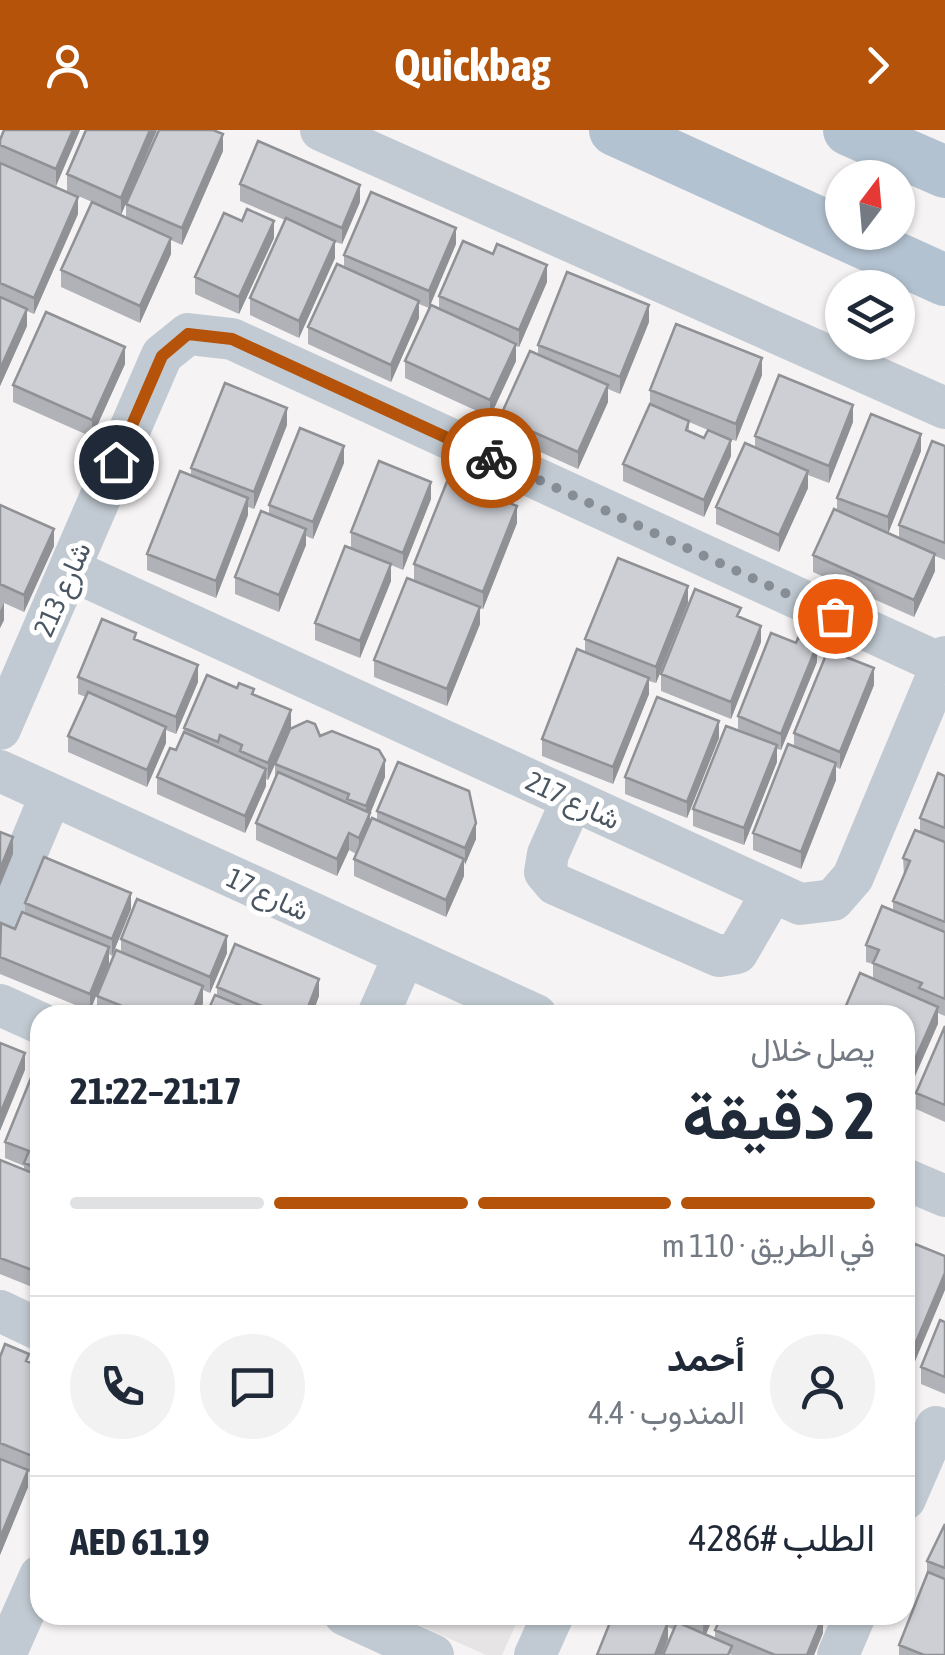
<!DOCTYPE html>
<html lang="ar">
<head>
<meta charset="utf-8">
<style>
  :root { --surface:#fff; --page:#f2f2f3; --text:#1f2937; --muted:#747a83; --line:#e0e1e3; --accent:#b45309 }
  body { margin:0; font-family:"Asap Condensed",Vazirmatn,sans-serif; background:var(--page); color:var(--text); direction:rtl; height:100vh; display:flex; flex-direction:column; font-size:38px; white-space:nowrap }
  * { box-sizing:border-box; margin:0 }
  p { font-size:32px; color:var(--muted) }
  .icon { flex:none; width:55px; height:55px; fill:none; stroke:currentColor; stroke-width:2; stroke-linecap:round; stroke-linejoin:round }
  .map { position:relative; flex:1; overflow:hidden; direction:ltr }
  .drawer { position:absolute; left:30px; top:875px; width:885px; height:620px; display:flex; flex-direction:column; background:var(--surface); border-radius:30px; box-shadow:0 2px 8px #0004; direction:rtl }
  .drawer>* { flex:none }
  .needle { width:65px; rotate:16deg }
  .fabs { position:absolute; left:825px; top:30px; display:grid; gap:20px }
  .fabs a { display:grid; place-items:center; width:90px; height:90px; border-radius:50%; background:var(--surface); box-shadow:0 2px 8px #0004; font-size:50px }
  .pin { position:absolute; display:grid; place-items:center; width:85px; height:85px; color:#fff; margin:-42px; border:5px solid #fff; border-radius:50%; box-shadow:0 2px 10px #0007 }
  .courier { position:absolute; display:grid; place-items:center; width:100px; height:100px; margin:-50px; border:8px solid #b45309; border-radius:50%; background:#fff; color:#222; box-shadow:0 2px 12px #0007 }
  .summary em { font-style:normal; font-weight:700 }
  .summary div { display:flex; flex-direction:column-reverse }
  .summary { display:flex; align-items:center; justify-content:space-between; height:170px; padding:0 40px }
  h1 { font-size:65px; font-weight:700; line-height:75px }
  .bar { display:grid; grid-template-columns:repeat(4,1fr); gap:15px 10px; align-content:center; height:120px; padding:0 40px }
  .bar i { height:12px; border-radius:8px; background:var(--line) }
  .bar .active { background:var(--accent) }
  .bar p { grid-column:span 4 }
  .line { display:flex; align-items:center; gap:25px; padding:0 40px; border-top:2px solid var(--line) }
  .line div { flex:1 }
  .round { display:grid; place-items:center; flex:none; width:105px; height:105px; border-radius:52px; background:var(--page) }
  header { display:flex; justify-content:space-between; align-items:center; height:130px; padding:0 40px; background:var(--accent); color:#fff; font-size:45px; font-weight:700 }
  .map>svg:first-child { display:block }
</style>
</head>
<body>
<header><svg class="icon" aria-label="forward" viewBox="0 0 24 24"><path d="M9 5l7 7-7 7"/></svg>Quickbag<svg class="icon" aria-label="person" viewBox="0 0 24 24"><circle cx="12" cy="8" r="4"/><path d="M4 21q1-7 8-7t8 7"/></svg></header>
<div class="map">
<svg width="945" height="1525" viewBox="0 0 945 1525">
  <rect width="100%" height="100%" fill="#f5f3f3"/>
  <path fill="#e6e4e5" d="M397 1485H520L502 1525H486Z"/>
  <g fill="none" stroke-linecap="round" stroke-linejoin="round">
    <path stroke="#c1cad2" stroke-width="42" d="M321 0 945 278
      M71 440 800 774 833 770 853 747 945 527
      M0 599 162 225 188 204 232 209 941 534
      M0 641 536 885
      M572 670 548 724 545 742 555 754 719 826 737 823 772 763
      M0 786 51 665
      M0 875 40 893
      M378 885 404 826
      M905 1049 945 1066
      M0 1181 40 1200
      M905 1369 936 1297
      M345 1485 433 1525
      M5 1525 40 1446
      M535 1525 553 1485
      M838 1525 855 1485"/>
    <path stroke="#b3c2d1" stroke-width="52" d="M615 0 945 150
      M849 0 945 42"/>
  </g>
  <path fill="#b0b2b7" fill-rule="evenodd" d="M4 0H80L56 56 0 32V10Z
    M157 0 121 85 126 87V74L223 21 182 115 171 110V124L140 193 61 157V140L92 72 67 61V44Z
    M0 33 78 84 34 184 27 181V196L0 256Z
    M240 54 360 72 342 114 335 112V128L299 208 250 185V168L285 90 240 71Z
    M274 108 239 184 195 164V147Z
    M456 114 429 178 419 174V188L391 252 308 214V197L344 138V125Z
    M547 152 519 217 516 216V231L490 287 405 248V231L439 179V166Z
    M649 192 620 264 608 259V272L578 339 500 304V287L538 224V215Z
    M125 234 92 307 13 272V255Z
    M762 245 736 311 712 302 731 326 704 387 623 351V334L650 275V260ZM689 292 708 300 704 308 689 302Z
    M853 292 829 353 808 345V358L779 422 716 394V377L755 318V306Z
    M287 295 254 379 248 377V385L216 468 147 440V424L191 345V338Z
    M945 316V430L935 426V441L914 487 813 442V425L837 380V368L921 321 888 403 899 408V395Z
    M344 333 313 409 306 406V415L279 482 235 464V447L269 384V375Z
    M431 369 403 440 391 435V451L360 528 315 510V493L351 419V402Z
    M0 375 54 416 24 482 4 473V490L0 498Z
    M517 393 483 479 480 478V494L447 576 374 547V530L414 451V434Z
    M688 473 656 553 649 551V564L613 654 542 626V609L585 523V509Z
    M741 488 761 512 731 589 661 561V544Z
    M136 510 198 552 176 604 166 600V613L147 657 68 622V606L86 567 78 564V547Z
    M817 532 781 620 777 619V632L744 715 693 696V679L738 600V586Z
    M874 555 840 639 836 637V650L801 739 753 720V703L794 616V603Z
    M254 564 291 597 290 599 320 606 385 647 370 684V693L377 691V681L476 709 464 734V746L446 787 354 746V729L356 724 349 720 337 746 256 710V693L275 649V634L282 619 268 650 266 649V656L245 703 157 664V647L176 620 184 602V598Z
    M719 608 687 688 625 664V647Z
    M945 646V886L938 883V894L905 885 873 849V834L866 832V815L893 781V771L904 745 903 728 920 702V688Z
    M25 773 131 779 112 826 109 824V834L90 881 0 844V796L15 799 25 783Z
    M121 809 227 823 210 863 203 860V873L198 885H103L97 883V866L121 822Z
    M217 857 319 866 312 885H206L217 866Z
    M945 896V992L916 979V963Z
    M40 946V1136L32 1157 0 1144V1030L24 1040V1036L5 1028V1012Z
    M905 1114 914 1117 908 1248 905 1247Z
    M40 1145V1170L37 1169V1152Z
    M945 1182V1264L921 1254V1237L945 1192Z
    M0 1227 29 1232 40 1236V1323L32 1343 28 1341V1357L0 1425Z
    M945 1394V1525H899V1515L927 1444V1431Z
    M613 1485H714L706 1505 715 1509V1500L722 1485H826L823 1493V1503L814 1525H732L668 1497V1509L662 1525H597Z"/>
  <path fill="#909195" d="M73 0H80L56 56V39Z
    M150 0H157L121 85V68Z
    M223 4V21L182 115V98Z
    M360 55V72L342 114V98Z
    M78 67V84L34 184V168Z
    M274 91V108L239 184V167Z
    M456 98V114L429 178V161Z
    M171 108V124L140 193V176Z
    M335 111V128L299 208V191Z
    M547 135V152L519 217V200Z
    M419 171V188L391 252V235Z
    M649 175V192L620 264V247Z
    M27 179V196L0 256V239Z
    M516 214V231L490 287V270Z
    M125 217V234L92 307V290Z
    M762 228V245L736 311V294Z
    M608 255V272L578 339V322Z
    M853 275V292L829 353V336Z
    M287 278V295L254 379V362Z
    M921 304V321L888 404V387Z
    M731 310V326L704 387V370Z
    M344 316V333L313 409V392Z
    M808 341V358L779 422V405Z
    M431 352V369L403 440V423Z
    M248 368V385L216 468V451Z
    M517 376V393L483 479V462Z
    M54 399V416L24 482V465Z
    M306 399V415L279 482V465Z
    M935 424V441L914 487V470Z
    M391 434V451L360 528V511Z
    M688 456V473L656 553V537Z
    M4 473V490L0 498V481Z
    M480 477V494L447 576V559Z
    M761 496V512L731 589V572Z
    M817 515V532L781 620V604Z
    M198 535V552L176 604V587Z
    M874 538V555L840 639V622Z
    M649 548V564L613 654V637Z
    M291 580V597L268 650V633Z
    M719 591V608L687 688V672Z
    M166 597V613L147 657V640Z
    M777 615V632L744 715V698Z
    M385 630V647L370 684V700L359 725V708L366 691V676Z
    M836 633V650L801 739V722Z
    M266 639V656L245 703V686Z
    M476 693V709L465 735V718Z
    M349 703V720L337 746V729Z
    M13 707V724L0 756V739Z
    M464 729V746L446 787V770Z
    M131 763V779L112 826V809Z
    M227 806V823L210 863V847Z
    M109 817V834L90 881V864Z
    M319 849V866L312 885H305Z
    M203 856V873L198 885H191Z
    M938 877V894L905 969V952Z
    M25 923V940L0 1001V984Z
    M40 1120V1136L32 1157V1140Z
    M945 1143V1160L908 1248V1231Z
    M40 1307V1323L32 1343V1326Z
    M28 1340V1357L0 1425V1408Z
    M707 1485H714L703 1511V1494Z
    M822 1485H826L823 1493V1503L814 1525H807Z
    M668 1492V1509L662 1525H655Z"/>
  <path fill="#cdcfd5" stroke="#909195" stroke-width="2.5" d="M4 0H73L56 39 0 15V10Z
    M86 0H150L121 68 67 44Z
    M159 0H213L223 4 182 98 126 74Z
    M258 11 360 55 342 98 240 54Z
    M0 33 78 67 34 168 0 153Z
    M371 62 456 98 429 161 344 125Z
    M92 72 171 108 140 176 61 140Z
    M247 79 274 91 239 167 195 147 224 83 242 91Z
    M286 88 335 111 299 191 250 168Z
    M463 111 493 124 497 114 547 135 519 200 439 166Z
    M337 134 419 171 391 235 308 197Z
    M567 142 649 175 620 247 538 215Z
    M0 167 27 179 0 239Z
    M431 175 516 214 490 270 405 231Z
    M46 182 125 217 92 290 13 255Z
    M676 194 762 228 736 294 650 260Z
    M530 221 608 255 578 322 500 287Z
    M779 245 853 275 829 336 755 306Z
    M225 253 287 278 254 362 191 338Z
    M650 274 689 291 686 300 704 308 708 300 731 310 704 370 623 334Z
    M871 284 921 304 888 387 837 368Z
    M300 298 344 316 313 392 269 375Z
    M932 311 945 316V413L899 395Z
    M745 313 808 341 779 405 716 377Z
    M379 331 431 352 403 423 351 402Z
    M180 341 248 368 216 451 147 424Z
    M448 349 517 376 483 462 414 434Z
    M0 375 54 399 24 465 0 454Z
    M834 379 935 424 914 470 813 425Z
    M261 381 306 399 279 465 235 447Z
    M345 416 391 434 360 511 315 493Z
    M618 428 688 456 656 537 585 509Z
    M407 448 480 477 447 559 374 530Z
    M695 459 741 478 737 486 761 496 731 572 661 544Z
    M102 489 136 503 134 509 198 535 176 587 78 547Z
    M771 503 796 513 798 508 817 515 781 604 738 586Z
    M577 519 649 548 613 637 542 609Z
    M828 520 874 538 840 622 794 603Z
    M207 545 237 558 239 553 254 559 252 564 291 580 268 633 240 621 242 615 220 605 218 612 184 598Z
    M88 562 166 597 147 640 68 606Z
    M657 567 719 591 687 672 625 647Z
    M307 591 315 594 320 606 332 601 379 620 385 630 366 676 347 669 349 664 275 634 290 599Z
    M726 596 777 615 744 698 693 679Z
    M184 602 266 639 245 686 157 647 170 618 176 620Z
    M788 614 836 633 801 722 753 703Z
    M398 632 469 661 476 693 465 718 377 681Z
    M278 642 370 683 359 708 349 703 337 729 256 693Z
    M938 643 945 646V698L920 688Z
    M372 688 464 729 446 770 354 729Z
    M915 700 945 712V792L893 771 910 731 903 728Z
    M0 702 13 707 0 739Z
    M44 727 131 763 112 809 25 773Z
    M137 769 227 806 210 847 121 809Z
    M882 776 945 802V869L919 858 922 853 873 833 879 820 866 815Z
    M22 782 109 817 90 864 0 827 1 793 15 799Z
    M235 814 319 849 305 885H283L217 857Z
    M116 820 203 856 191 885H144L97 866Z
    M860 843 938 877 905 952V885H842Z
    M215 865 264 885H206Z
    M945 896V975L916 963Z
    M0 913 25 923 0 984Z
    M33 943 40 946V1039L24 1033 29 1021 5 1012Z
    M0 1030 40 1046V1120L32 1140 0 1128Z
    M905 1114 914 1117 915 1114 945 1126V1143L908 1231 905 1230Z
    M940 1190 945 1192V1247L921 1237Z
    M5 1214 29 1224 26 1231 40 1236V1307L32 1326 0 1313V1227Z
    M0 1329 28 1340 0 1408Z
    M945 1394V1438L927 1431Z
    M928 1442 945 1449V1525H924L899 1515Z
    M613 1485H650L668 1492 655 1525H597Z
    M681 1485H707L703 1494Z
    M722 1485H821L823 1486 807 1525H775L715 1500Z
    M677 1492 732 1516 728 1525H663Z"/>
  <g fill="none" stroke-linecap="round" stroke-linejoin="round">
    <path stroke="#868d94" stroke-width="10" stroke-dasharray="0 18" d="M491 328 835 486"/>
    <path stroke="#b45309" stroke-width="12" d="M116 332 162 226 188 204 232 209 491 328"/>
  </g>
  <g text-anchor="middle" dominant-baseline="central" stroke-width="10" stroke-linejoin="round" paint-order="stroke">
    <g font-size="28" fill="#4a5661" stroke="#fff">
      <text transform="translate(62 459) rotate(-66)">شارع 213</text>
      <text transform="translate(573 670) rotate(25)">شارع 217</text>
      <text transform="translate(268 764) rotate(25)">شارع 17</text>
    </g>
  </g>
</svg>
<div class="fabs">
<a><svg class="needle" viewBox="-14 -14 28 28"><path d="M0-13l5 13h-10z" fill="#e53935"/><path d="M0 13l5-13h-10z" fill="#747a83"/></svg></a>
<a><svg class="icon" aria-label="layers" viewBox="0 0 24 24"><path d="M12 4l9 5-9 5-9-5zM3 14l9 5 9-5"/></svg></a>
</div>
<div class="pin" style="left:835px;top:486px;background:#ea580c"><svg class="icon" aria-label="bag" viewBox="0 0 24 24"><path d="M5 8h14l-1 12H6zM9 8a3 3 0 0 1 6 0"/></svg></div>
<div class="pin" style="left:116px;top:332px;background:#1f2937"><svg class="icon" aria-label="home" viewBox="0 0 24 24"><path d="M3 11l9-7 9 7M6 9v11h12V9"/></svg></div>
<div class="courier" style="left:491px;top:328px"><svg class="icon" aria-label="bike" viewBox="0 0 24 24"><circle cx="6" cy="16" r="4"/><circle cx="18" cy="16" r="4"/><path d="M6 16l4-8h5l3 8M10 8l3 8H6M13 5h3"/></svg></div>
<section class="drawer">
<div class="summary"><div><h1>2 دقيقة</h1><p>يصل خلال</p></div><em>21:17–21:22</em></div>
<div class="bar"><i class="active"></i><i class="active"></i><i class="active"></i><i></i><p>في الطريق · 110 m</p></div>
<div class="line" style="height:180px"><a class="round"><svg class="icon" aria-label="person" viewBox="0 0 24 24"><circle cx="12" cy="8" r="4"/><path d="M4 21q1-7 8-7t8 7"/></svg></a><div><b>أحمد</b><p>المندوب · 4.4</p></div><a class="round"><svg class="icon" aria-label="chat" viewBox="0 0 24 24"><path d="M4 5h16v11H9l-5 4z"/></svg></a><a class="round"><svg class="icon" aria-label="phone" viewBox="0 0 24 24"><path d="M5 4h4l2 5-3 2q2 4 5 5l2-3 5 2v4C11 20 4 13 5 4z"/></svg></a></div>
<div class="line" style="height:130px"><div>الطلب #4286</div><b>AED 61.19</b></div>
</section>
</div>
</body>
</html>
